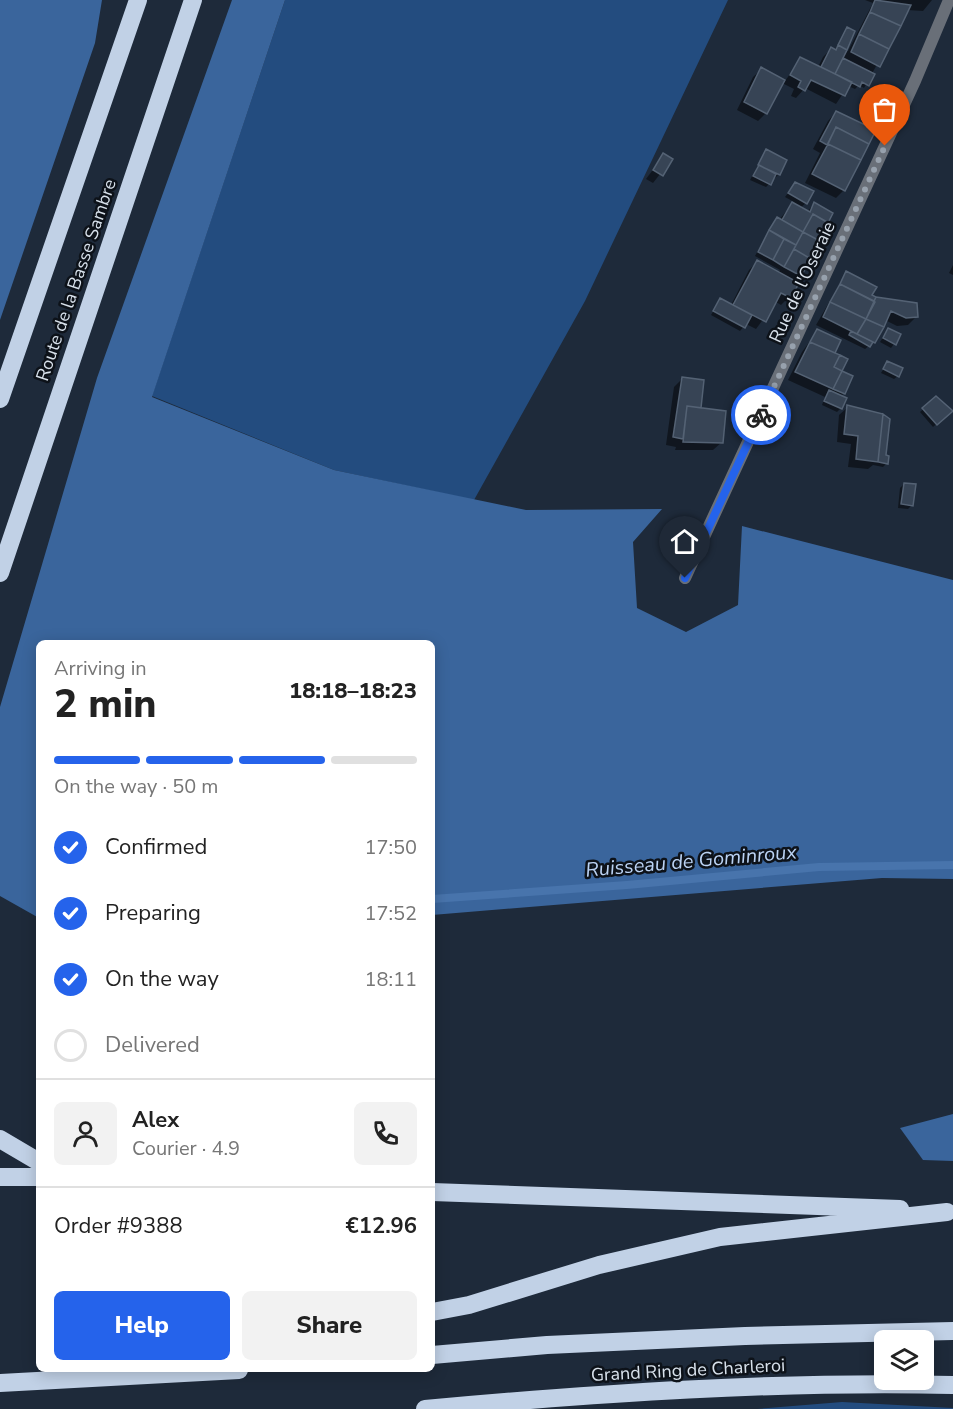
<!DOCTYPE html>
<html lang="en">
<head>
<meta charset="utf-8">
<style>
  :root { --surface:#fff; --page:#f2f2f2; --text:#222; --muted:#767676; --line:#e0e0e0; --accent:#2563eb }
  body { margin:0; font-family:"Nunito Sans",sans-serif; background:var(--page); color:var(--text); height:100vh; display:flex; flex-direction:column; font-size:22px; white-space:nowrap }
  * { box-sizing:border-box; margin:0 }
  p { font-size:20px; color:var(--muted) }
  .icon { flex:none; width:33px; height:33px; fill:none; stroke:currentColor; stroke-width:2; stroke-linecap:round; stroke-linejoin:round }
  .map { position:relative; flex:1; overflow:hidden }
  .panel { position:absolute; left:36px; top:640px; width:399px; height:732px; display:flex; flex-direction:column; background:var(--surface); border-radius:9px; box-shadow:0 3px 15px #0003 }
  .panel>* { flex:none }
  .fabs { position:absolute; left:874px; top:1330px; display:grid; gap:12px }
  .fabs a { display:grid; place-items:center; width:60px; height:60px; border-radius:9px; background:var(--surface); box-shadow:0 3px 15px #0003; font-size:30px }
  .pin { position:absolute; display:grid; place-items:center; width:51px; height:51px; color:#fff; margin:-62px -26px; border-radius:50% 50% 50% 0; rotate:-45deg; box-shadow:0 0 6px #0007 }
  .pin .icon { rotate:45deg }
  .courier { position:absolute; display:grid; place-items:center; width:60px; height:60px; margin:-30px; border:4px solid #2563eb; border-radius:50%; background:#fff; color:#222; box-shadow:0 2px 8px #0007 }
  .head em { font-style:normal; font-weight:800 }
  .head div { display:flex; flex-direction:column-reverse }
  .head { display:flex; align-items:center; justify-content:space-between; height:102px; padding:0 18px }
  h1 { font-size:39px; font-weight:800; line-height:45px }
  .bar { display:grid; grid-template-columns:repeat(4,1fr); gap:9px 6px; align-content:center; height:72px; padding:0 18px }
  .bar i { height:8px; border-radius:4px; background:var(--line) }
  .bar .on { background:var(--accent) }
  .bar p { grid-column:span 4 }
  .line { display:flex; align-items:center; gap:15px; padding:0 18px; border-top:2px solid var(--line) }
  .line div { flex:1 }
  .round { display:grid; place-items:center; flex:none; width:63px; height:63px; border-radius:9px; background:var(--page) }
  ol { padding:0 18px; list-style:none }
  li { display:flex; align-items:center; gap:18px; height:66px }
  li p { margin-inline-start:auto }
  li .icon { padding:6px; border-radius:50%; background:var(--accent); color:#fff; stroke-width:4 }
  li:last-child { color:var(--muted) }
  li i { width:33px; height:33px; border:3px solid var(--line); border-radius:50% }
  .button { display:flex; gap:12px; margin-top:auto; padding:12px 18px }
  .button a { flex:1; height:69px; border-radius:9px; background:var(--accent); color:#fff; font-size:24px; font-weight:800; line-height:69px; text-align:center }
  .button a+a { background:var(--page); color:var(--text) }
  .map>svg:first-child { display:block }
</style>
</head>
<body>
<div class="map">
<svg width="953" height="1409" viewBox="0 0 953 1409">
  <rect width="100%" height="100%" fill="#1e2a3a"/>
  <path fill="#234c7f" d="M285 0H728L585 301 474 500 334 470 152 396Z
    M842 1402 953 1408V1409H757Z"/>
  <path fill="#3a659c" d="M0 0H102L95 43 0 320Z
    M232 0H285L152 397 334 470 526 510 662 509 633 542 637 608 686 632 738 605 742 526 953 580V879L882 878 432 915V644H39V918L0 896V707L97 378Z
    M953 1114V1161L923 1160 900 1128Z"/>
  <path fill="#0007" d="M865 0H932L923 11 907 10 864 88 859 85 855 89 848 86 836 104 805 88 796 98 791 96 794 89 782 83 766 113 758 121 737 110 753 77 762 69 785 81 801 59 818 67 823 57 831 49 834 51 847 29 845 50 848 51 873 3Z
    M836 112 844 190 836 198 805 183 820 153 813 149 828 121Z
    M766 151 785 161 778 175 766 187 750 180Z
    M664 155 671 160 653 183 646 179Z
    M795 184 806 203 800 208 807 212 814 204 800 275 794 282 789 297 781 305 776 302 756 329 746 324 740 331 711 315 720 300 731 305 749 270 757 262 778 274 780 270 755 256 774 222 779 220 794 202 785 197Z
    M953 265V275L949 273Z
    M846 273 870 296 916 317 908 325 897 326 885 320 874 342 865 349 816 325Z
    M818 330 840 371 844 393 840 397 841 408 837 412 822 405 825 397 788 380 802 352Z
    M888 330 894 344 891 348 880 342Z
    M888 362 898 376 894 379 881 373Z
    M682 379 722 442 713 450H675L676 447 666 445 674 387Z
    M936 398 951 411 933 427 920 412Z
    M848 407 884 457 887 463 883 467 873 465 868 469 848 467 851 444 837 442 839 415Z
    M904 484 912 505 908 509 898 508 900 488Z"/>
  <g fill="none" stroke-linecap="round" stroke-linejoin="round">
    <path stroke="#4874ac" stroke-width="8" d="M432 899 627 885 819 867 953 865"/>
  </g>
  <path fill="#374455" stroke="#546274" stroke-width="1.5" d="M875 0 911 5 901 26 870 12Z
    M870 12 901 26 889 49 859 34Z
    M847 27 855 31 847 50 838 45Z
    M859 34 889 49 880 67 851 52Z
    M838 45 847 50 835 74 821 67 831 47 836 50Z
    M800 57 852 82 845 96 811 80 805 91 798 87 801 81 790 75Z
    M843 58 875 74 869 86 862 82 860 87 835 74Z
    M761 67 785 80 767 114 744 102Z
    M836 111 876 130 869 144 836 127 827 145 820 141Z
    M836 127 869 144 861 160 828 144Z
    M828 144 861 160 845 191 812 174Z
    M766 149 787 160 780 175 758 165Z
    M663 153 673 159 663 176 653 170Z
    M759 165 776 174 771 185 753 176Z
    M795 182 814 191 807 204 788 193Z
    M792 202 810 212 814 202 833 213 828 223 813 214 803 232 782 220Z
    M813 214 829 223 820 241 803 232Z
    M777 217 803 232 796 245 769 230Z
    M769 230 784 239 773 260 758 252Z
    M803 232 820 241 811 259 794 249Z
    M784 239 796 245 784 267 773 260Z
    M794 249 811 259 801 276 784 267Z
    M757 260 799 283 791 298 781 293 766 322 733 305Z
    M846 271 877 287 872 295 876 297 874 301 840 284Z
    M840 284 875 302 866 319 830 302Z
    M876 297 917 303 918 317 906 318 891 311 884 327 866 319Z
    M720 298 752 315 745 328 713 311Z
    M830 302 866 319 857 334 823 317Z
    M866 319 884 327 875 343 857 334Z
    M888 328 901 334 896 345 883 338Z
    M817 329 841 340 835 353 810 342Z
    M851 331 873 342 870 347 849 335Z
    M810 342 840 355 834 367 842 371 833 389 795 372Z
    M840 355 848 359 842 371 834 367Z
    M887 361 903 368 899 377 883 369Z
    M842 371 853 376 845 394 833 389Z
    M682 377 704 380 701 408 687 406 683 439 673 437Z
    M829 390 847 398 842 409 824 401Z
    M936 396 953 411 937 425 922 408Z
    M847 405 883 414 878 462 856 459 858 436 844 434Z
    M687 406 726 411 723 443 683 442Z
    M883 414 890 419 886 455 889 456 888 464 878 462Z
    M904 483 916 484 913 506 901 504Z"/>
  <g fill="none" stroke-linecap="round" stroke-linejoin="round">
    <path stroke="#696f78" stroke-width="12" d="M685 578 915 81 949 0"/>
    <path stroke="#c1d1e6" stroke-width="18" d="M0 399 138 0
      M0 573 193 0
      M0 1139 39 1162
      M0 1177H39
      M432 1192 900 1209
      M432 1312 469 1305 599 1265 720 1237 947 1212
      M432 1355 547 1345 745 1336 953 1331
      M0 1383 239 1370
      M425 1409C600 1393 777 1381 953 1385"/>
  </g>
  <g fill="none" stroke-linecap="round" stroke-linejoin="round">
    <path stroke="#97a1ad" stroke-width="6" stroke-dasharray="0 10.8" d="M761 415 885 146"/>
    <path stroke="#2563eb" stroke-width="8" d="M685 578 761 415"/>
  </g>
  <g text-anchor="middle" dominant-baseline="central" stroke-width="5" stroke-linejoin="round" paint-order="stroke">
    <g font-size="18" fill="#d8e1eb" stroke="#0d1219">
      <text transform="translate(76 280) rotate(-71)">Route de la Basse Sambre</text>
      <text transform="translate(802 282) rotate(-65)">Rue de l'Oseraie</text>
      <text transform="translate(688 1370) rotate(-3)">Grand Ring de Charleroi</text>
    </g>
    <g font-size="20" font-style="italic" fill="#bbd3f4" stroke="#0d1219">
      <text transform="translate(691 861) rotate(-5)">Ruisseau de Gominroux</text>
    </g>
  </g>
</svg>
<div class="fabs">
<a><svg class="icon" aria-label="layers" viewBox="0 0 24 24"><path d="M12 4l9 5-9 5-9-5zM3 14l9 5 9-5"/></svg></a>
</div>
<div class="pin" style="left:885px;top:146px;background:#ea580c"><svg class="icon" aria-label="bag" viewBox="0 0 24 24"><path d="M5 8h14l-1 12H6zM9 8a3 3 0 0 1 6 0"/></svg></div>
<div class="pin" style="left:685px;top:578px;background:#1f2937"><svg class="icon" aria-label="home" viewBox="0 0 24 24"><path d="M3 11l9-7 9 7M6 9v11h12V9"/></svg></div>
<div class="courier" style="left:761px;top:415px"><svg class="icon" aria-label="bike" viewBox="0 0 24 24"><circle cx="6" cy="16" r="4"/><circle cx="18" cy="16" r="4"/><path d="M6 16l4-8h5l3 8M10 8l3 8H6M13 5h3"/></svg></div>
<section class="panel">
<div class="head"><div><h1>2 min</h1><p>Arriving in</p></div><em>18:18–18:23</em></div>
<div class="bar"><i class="on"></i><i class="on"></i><i class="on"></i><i></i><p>On the way · 50 m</p></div>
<ol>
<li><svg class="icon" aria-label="check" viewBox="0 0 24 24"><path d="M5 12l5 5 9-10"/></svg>Confirmed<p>17:50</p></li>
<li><svg class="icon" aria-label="check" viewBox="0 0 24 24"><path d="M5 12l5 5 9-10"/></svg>Preparing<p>17:52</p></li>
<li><svg class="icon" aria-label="check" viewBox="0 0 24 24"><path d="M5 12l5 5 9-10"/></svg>On the way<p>18:11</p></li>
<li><i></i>Delivered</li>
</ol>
<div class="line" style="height:108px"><a class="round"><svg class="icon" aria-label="person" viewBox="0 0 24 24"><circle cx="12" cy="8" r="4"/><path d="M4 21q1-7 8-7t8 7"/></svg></a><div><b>Alex</b><p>Courier · 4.9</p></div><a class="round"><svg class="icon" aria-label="phone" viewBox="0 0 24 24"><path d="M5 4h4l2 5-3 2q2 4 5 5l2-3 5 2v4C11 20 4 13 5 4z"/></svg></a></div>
<div class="line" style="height:78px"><div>Order #9388</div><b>€12.96</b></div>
<div class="button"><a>Help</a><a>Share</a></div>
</section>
</div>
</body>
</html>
